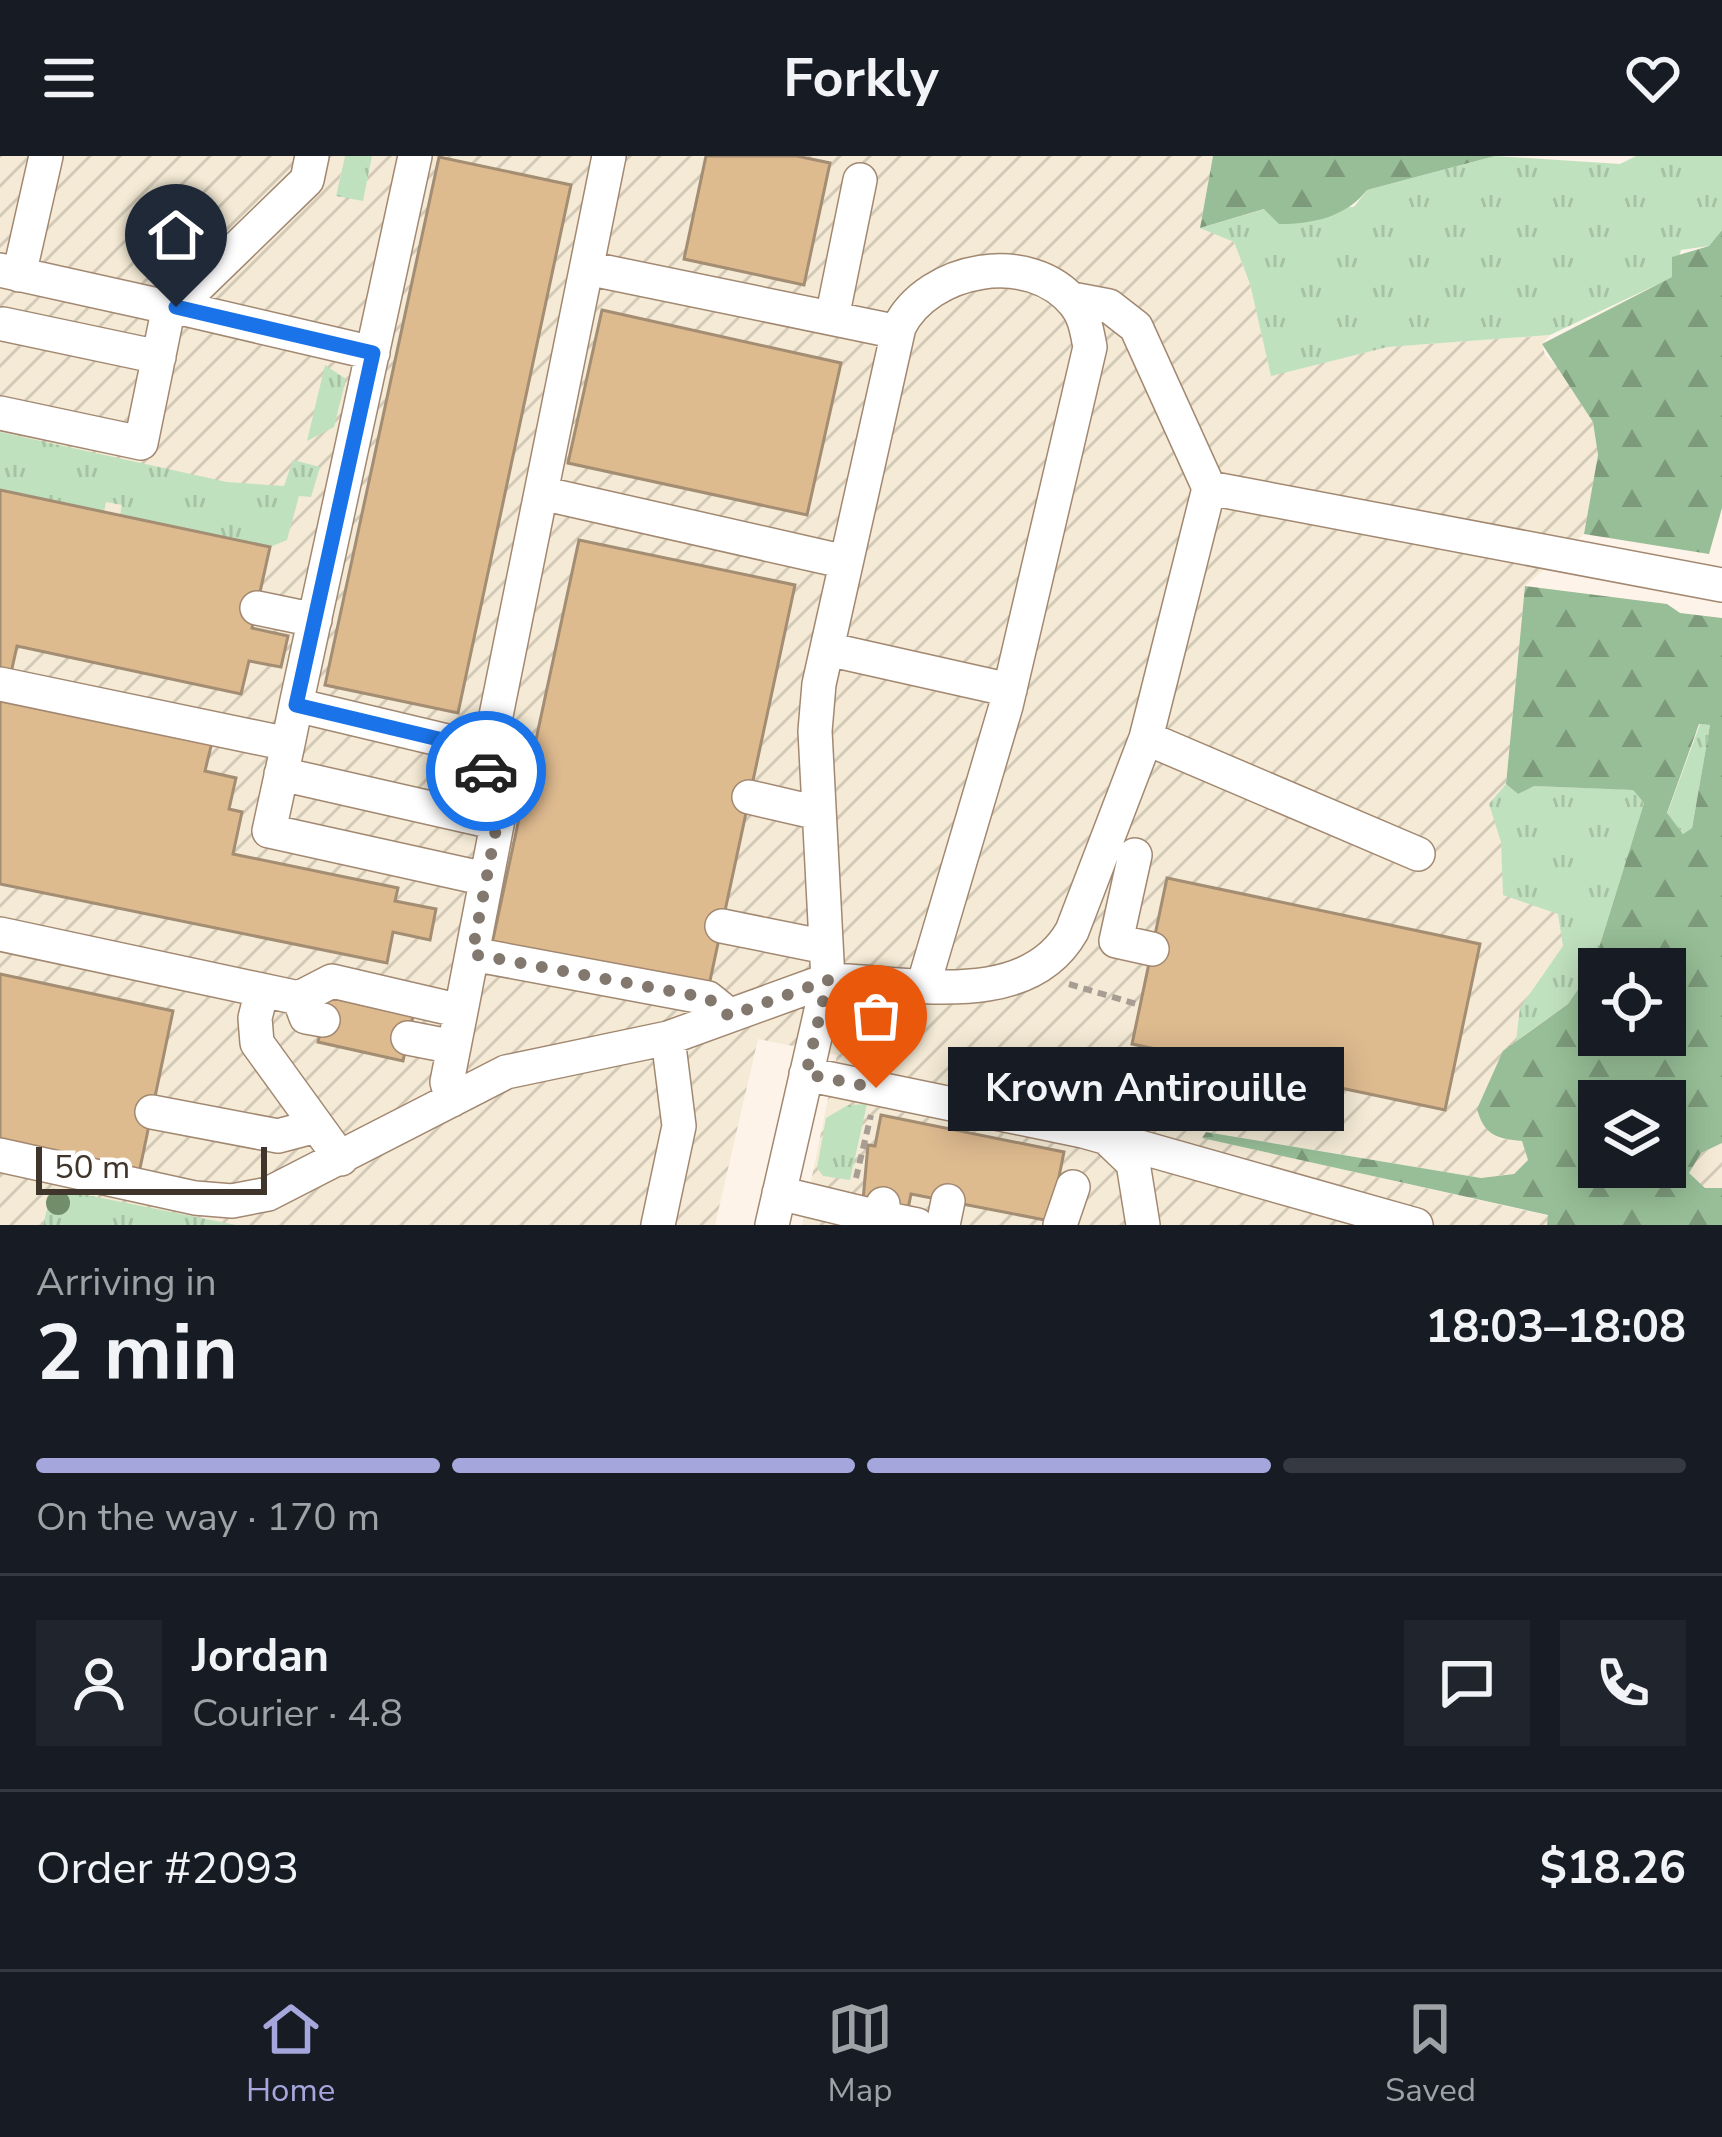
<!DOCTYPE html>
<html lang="en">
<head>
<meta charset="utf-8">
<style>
  :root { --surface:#171b24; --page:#20242c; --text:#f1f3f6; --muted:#9ea1a6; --line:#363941; --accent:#a4a6dc }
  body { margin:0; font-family:"Nunito Sans",sans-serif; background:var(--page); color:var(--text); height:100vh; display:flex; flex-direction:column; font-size:45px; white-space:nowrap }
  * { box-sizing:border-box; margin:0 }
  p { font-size:39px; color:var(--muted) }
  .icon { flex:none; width:66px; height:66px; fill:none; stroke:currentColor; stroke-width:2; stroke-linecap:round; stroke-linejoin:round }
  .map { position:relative; height:1069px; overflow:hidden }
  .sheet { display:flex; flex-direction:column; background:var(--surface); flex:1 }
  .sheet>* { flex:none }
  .controls { position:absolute; left:1578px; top:792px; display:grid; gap:24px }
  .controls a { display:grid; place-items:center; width:108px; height:108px; border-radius:0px; background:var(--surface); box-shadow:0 6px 30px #0003; font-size:60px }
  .scale { position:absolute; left:36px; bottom:30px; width:231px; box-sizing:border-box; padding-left:12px; border:6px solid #3f352b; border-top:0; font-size:33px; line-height:42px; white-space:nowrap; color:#3f352b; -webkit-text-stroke:9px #fff; paint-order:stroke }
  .pin { position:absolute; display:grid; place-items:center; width:102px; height:102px; color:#fff; margin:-123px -51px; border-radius:50% 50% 50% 0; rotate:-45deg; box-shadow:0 0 12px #0007 }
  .pin .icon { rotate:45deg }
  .courier { position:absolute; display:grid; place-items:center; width:120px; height:120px; margin:-60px; border:9px solid #1a73e8; border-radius:50%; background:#fff; color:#222; box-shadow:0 3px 15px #0007 }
  .bubble { position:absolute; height:84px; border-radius:0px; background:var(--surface); box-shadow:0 6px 30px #0003; font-size:39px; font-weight:700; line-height:84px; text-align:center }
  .head em { font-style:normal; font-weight:700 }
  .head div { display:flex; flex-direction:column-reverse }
  .head { display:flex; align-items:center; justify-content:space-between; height:204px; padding:0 36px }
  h1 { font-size:78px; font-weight:700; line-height:90px }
  .bar { display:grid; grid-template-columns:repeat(4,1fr); gap:18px 12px; align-content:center; height:144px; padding:0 36px }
  .bar i { height:15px; border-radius:9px; background:var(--line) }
  .bar .on { background:var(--accent) }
  .bar p { grid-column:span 4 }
  .line { display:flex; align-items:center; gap:30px; padding:0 36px; border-top:3px solid var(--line) }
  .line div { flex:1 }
  .round { display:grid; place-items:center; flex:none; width:126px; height:126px; border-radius:0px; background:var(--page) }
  header { display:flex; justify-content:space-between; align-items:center; height:156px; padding:0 36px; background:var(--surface); font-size:54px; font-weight:700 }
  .dock { display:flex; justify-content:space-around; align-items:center; height:168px; border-top:3px solid var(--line); background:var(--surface); font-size:33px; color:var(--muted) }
  .dock a { display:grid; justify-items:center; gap:6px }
  .dock .on { color:var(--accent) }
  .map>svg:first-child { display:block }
</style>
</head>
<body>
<header><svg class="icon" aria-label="menu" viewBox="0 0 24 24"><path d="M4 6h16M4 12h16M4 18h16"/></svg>Forkly<svg class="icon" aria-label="heart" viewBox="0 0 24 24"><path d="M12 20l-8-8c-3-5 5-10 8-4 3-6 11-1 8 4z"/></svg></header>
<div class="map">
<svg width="1722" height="1069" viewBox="0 0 1722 1069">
  <defs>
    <pattern id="industrial-furrows" width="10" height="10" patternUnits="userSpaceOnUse" patternTransform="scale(3)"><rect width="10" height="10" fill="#f4ead5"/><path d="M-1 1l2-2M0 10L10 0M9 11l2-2" fill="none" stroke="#d2c9b7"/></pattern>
    <pattern id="grass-tufts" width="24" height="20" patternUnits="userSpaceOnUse" patternTransform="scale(3)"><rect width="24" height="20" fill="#c0e1be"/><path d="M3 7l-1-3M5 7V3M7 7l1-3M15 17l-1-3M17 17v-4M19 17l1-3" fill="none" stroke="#a6c2a3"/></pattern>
    <pattern id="forest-firs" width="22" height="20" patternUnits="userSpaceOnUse" patternTransform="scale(3)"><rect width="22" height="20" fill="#97be96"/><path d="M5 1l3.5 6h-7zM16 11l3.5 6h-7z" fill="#7d9b7b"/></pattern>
  </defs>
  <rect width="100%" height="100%" fill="#fef3e9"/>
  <path fill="url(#industrial-furrows)" d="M0 0H345L336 39 363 44 372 0H1213L1200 71 1234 86 1250 128 1271 219 1388 191 1550 179 1542 188 1545 199 1564 217 1593 266 1598 299 1584 378 1525 430 1506 627 1633 634 1499 983 1522 984 1528 1004 1514 1018 1481 1022 1207 976 1203 982 1549 1060 1547 1069H802L837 899 758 883 715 1069H125L51 1033 43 1069H0Z
    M1722 987V1032H1705L1688 1017 1701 997Z"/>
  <path fill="url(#grass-tufts)" d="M345 0H372L363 45 336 40Z
    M1495 0 1620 8 1636 0H1722V74L1709 90 1681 94 1673 121 1550 179 1388 191 1271 220 1250 128 1234 86 1200 72 1265 53 1354 51 1367 34Z
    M325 209 346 223 334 271 307 285Z
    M0 276 227 326 284 330 293 304 320 311 311 341 299 340 287 384 270 391 120 360 122 349 106 346 104 356 0 334Z
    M1700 568 1710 569 1692 672 1683 678 1667 658Z
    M1506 628 1518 638 1534 630 1633 634 1644 647 1593 811 1568 848 1516 885 1520 852 1563 790 1558 758 1503 739 1501 686 1489 648Z
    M867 948 850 1024 823 1020 817 1012 826 962 848 949Z
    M52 1032 236 1069H43Z"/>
  <path fill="url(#forest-firs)" fill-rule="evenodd" d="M1213 0H1495L1367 34C1346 61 1313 68 1279 68L1264 53 1200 72Z
    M1722 74V352L1709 398 1584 378 1598 299 1593 266 1542 188 1672 121V101L1709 90Z
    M1525 430 1667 448 1680 457 1722 462V987L1701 997 1689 1017 1705 1032H1722V1069H1547L1548 1059 1202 982 1206 976 1481 1022 1514 1018 1528 1004 1522 985C1497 983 1484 979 1477 953L1503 895 1568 848 1593 811 1644 647 1633 634 1534 630 1518 638 1506 628ZM1699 568 1710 569 1692 672 1683 678 1667 657ZM1665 813V879H1599V813ZM1665 945V1011H1599V945Z"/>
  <path fill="#deba8f" stroke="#a38d73" stroke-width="3" d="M706 0H797L830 7 804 129 684 103Z
    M439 1 571 29 458 557 325 529Z
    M602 154 841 207 807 359 568 307Z
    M0 334 270 391 252 472 288 480 281 511 249 505 241 538 17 490 11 517 0 515Z
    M579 384 795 429 708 834 492 788Z
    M0 542 212 586 205 615 236 622 229 653 242 656 233 698 398 732 395 745 436 753 430 784 393 776 387 807 0 728Z
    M1167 722 1480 788 1445 954 1132 888Z
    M0 818 173 855 139 1017 0 988Z
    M328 841 413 860 403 905 318 886Z
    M881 959 1064 996 1050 1065 911 1038 908 1053 863 1044 868 989 875 990Z"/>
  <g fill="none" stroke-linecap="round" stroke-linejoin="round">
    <defs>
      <path id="minor" d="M587 112 898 176
        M0 114 158 149 167 160
        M19 119 46 0
        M1072 143 1109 150 1136 171 1209 332 1146 582 1418 698
        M176 151 373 197
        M832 162 860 24
        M3 168 159 201
        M0 257 141 287 167 160 307 24 312 0
        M1209 332 1722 429
        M541 337 846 406
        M257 452 315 464
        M827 493 1010 534
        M0 528 288 588 296 549 489 595
        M296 549 415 0
        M288 588 269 675 486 723
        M281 618 497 667
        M749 641 818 657
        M1135 699 1116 785 1152 793
        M722 770 826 791
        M0 778 299 842 332 825 461 855 447 926 452 944
        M472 798 708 842 729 859
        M262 834 255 862 257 887 341 1003
        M299 842 306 861 323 864
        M461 855 500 653 485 614 609 0
        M408 882 454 891
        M806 918 1083 975 1416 1069
        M152 956 278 980 316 970
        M1109 984 1133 1007 1143 1069
        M0 999 195 1042 232 1045 268 1038 506 916 668 882 828 824C907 826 1026 856 1072 775L1146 582
        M779 1037 878 1061 876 1069
        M883 1048 878 1061 917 1069
        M658 1069 679 970 668 882
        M772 1069 828 824 815 575 819 528 899 171C928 112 1030 92 1075 148 1085 160 1087 176 1090 191L1006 550 924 827
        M943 1069 948 1045
        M1060 1069 1073 1031"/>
    </defs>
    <use href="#minor" stroke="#a28871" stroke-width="36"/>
    <path stroke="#a89d93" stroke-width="6" stroke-dasharray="9 6" stroke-linecap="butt" d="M1069 828 1140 849
      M856 1022 871 959"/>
    <use href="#minor" stroke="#fff" stroke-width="33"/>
  </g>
  <circle fill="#728d6a" cx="58" cy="1047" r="12"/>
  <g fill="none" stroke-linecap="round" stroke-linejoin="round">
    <path stroke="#82786e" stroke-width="12" stroke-dasharray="0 21.6" d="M486 615 500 652 472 798 708 842 729 860 828 824 806 918 876 932"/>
    <path stroke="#1a73e8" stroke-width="15" d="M176 151 373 197 296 549 489 595 486 615"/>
  </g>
</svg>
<div class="controls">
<a><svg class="icon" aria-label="locate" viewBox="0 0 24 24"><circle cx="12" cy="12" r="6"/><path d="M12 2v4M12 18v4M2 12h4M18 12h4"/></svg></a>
<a><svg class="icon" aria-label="layers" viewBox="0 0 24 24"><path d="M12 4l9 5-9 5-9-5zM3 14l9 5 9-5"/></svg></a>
</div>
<div class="scale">50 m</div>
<div class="pin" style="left:876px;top:932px;background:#ea580c"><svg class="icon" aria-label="bag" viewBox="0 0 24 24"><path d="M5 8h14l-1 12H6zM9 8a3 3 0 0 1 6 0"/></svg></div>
<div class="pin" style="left:176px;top:151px;background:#1f2937"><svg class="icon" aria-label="home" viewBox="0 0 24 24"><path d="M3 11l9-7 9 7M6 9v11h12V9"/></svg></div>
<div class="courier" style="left:486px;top:615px"><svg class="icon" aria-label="car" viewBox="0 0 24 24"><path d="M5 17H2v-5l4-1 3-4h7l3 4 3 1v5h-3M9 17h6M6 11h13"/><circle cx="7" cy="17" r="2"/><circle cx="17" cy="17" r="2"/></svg></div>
<div class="bubble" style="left:948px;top:891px;width:396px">Krown Antirouille</div>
</div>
<section class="sheet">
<div class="head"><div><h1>2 min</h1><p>Arriving in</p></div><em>18:03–18:08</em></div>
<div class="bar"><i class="on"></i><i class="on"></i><i class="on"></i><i></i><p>On the way · 170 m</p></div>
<div class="line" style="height:216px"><a class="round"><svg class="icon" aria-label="person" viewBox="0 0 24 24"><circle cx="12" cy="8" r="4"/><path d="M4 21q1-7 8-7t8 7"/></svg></a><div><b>Jordan</b><p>Courier · 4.8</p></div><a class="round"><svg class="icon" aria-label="chat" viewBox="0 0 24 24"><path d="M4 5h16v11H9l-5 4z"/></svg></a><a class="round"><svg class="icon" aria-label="phone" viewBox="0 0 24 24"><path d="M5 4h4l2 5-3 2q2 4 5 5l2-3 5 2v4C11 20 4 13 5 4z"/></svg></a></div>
<div class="line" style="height:156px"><div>Order #2093</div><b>$18.26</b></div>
</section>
<nav class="dock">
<a class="on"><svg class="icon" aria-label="home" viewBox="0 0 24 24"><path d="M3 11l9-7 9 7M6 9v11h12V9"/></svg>Home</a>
<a><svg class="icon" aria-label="map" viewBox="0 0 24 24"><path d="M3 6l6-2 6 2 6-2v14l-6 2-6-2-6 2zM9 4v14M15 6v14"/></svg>Map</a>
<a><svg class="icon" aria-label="saved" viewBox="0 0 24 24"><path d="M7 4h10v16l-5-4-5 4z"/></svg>Saved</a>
</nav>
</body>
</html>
